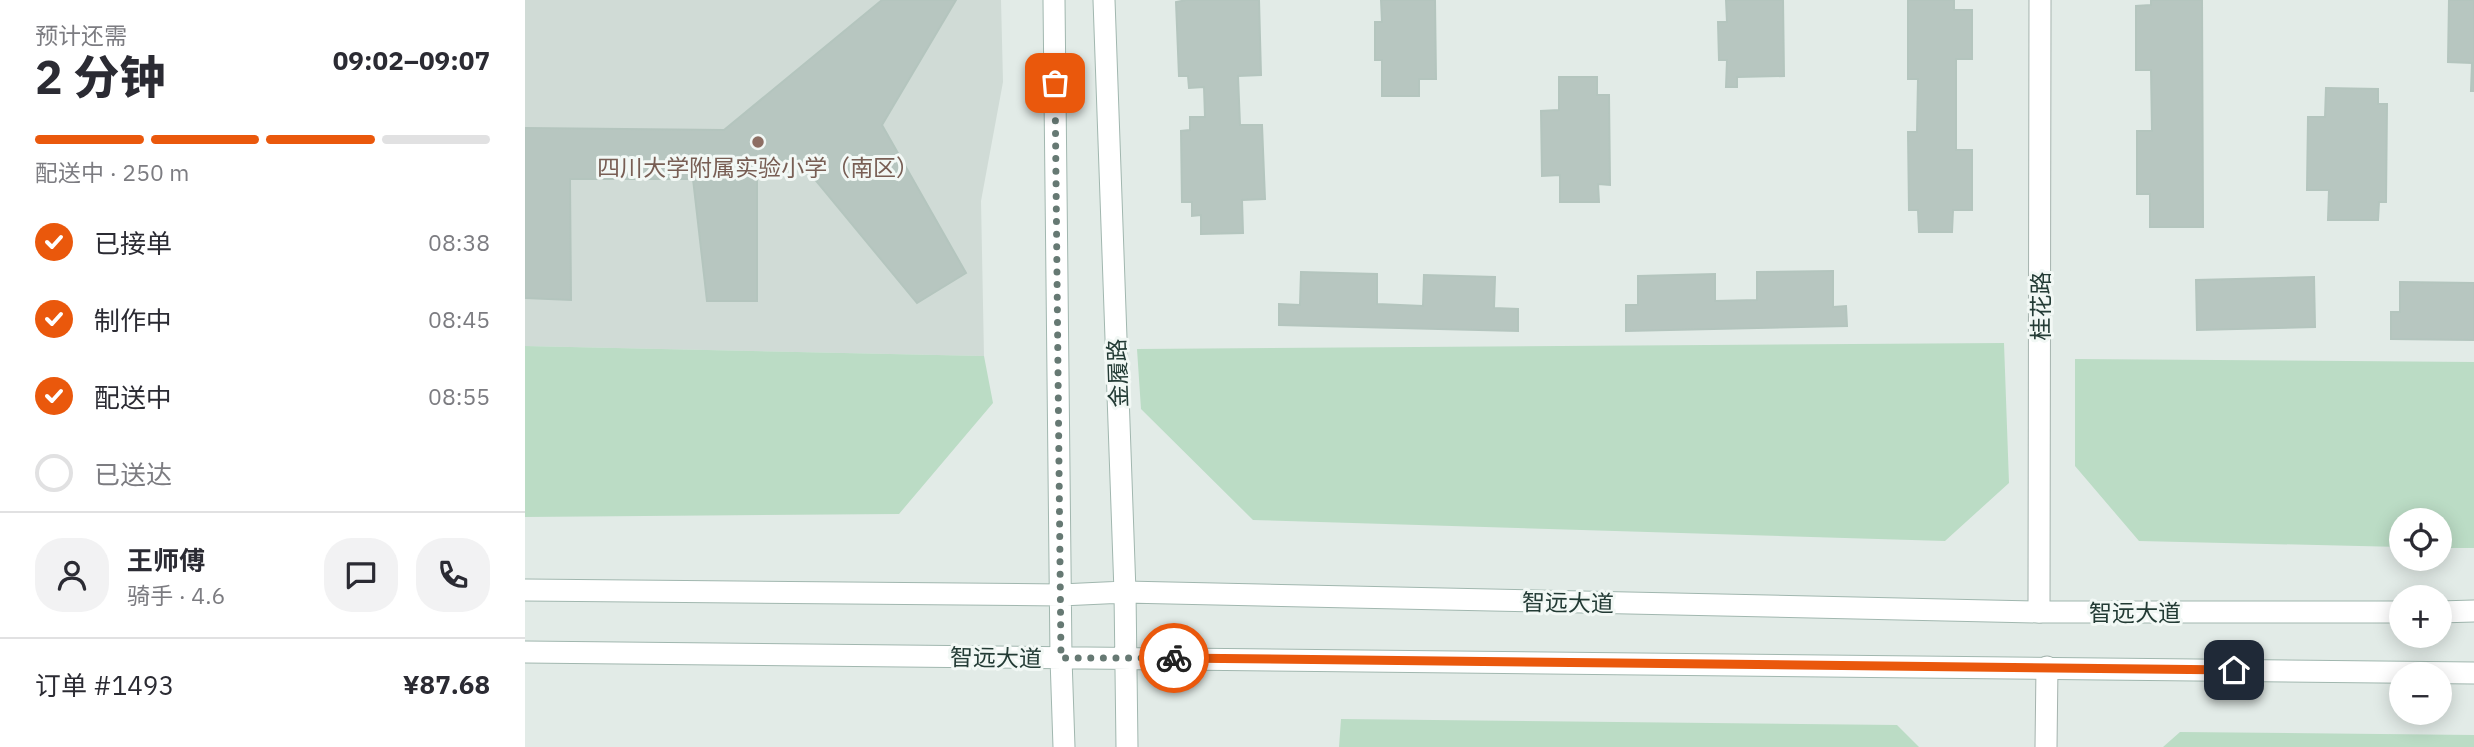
<!DOCTYPE html>
<html lang="zh">
<head>
<meta charset="utf-8">
<style>
  :root { --surface:#fff; --page:#f2f2f3; --text:#2b2b33; --muted:#7c7c81; --line:#e1e1e2; --accent:#ea580c }
  body { margin:0; font-family:"IBM Plex Sans","Noto Sans SC",sans-serif; background:var(--page); color:var(--text); height:100vh; display:flex; flex-direction:column; font-size:26px; white-space:nowrap }
  * { box-sizing:border-box; margin:0 }
  p { font-size:23px; color:var(--muted) }
  .icon { flex:none; width:38px; height:38px; fill:none; stroke:currentColor; stroke-width:2; stroke-linecap:round; stroke-linejoin:round }
  .map { position:relative; flex:1; overflow:hidden }
  .side { display:flex; flex-direction:column; background:var(--surface); width:525px }
  .side>* { flex:none }
  .fabs { position:absolute; left:1864px; top:508px; display:grid; gap:14px }
  .fabs a { display:grid; place-items:center; width:63px; height:63px; border-radius:50%; background:var(--surface); box-shadow:0 4px 18px #0003; font-size:35px }
  .pin { position:absolute; display:grid; place-items:center; width:60px; height:60px; color:#fff; margin:-30px; border-radius:14px; box-shadow:0 4px 10px #0006 }
  .courier { position:absolute; display:grid; place-items:center; width:70px; height:70px; margin:-35px; border:5px solid #ea580c; border-radius:50%; background:#fff; color:#222; box-shadow:0 2px 9px #0007 }
  .head em { font-style:normal; font-weight:800 }
  .head div { display:flex; flex-direction:column-reverse }
  .head { display:flex; align-items:center; justify-content:space-between; height:119px; padding:0 35px }
  h1 { font-size:46px; font-weight:800; line-height:52px }
  .bar { display:grid; grid-template-columns:repeat(4,1fr); gap:10px 7px; align-content:center; height:84px; padding:0 35px }
  .bar i { height:9px; border-radius:5px; background:var(--line) }
  .bar .on { background:var(--accent) }
  .bar p { grid-column:span 4 }
  .line { display:flex; align-items:center; gap:18px; padding:0 35px; border-top:2px solid var(--line) }
  .line div { flex:1 }
  .round { display:grid; place-items:center; flex:none; width:74px; height:74px; border-radius:28px; background:var(--page) }
  ol { padding:0 35px; list-style:none }
  li { display:flex; align-items:center; gap:21px; height:77px }
  li p { margin-inline-start:auto }
  li .icon { padding:7px; border-radius:50%; background:var(--accent); color:#fff; stroke-width:4 }
  li:last-child { color:var(--muted) }
  li i { width:38px; height:38px; border:4px solid var(--line); border-radius:50% }
  main { display:flex; flex:1; min-height:0 }
  .map>svg:first-child { display:block }
</style>
</head>
<body>
<main>
<section class="side">
<div class="head"><div><h1>2 分钟</h1><p>预计还需</p></div><em>09:02–09:07</em></div>
<div class="bar"><i class="on"></i><i class="on"></i><i class="on"></i><i></i><p>配送中 · 250 m</p></div>
<ol>
<li><svg class="icon" aria-label="check" viewBox="0 0 24 24"><path d="M5 12l5 5 9-10"/></svg>已接单<p>08:38</p></li>
<li><svg class="icon" aria-label="check" viewBox="0 0 24 24"><path d="M5 12l5 5 9-10"/></svg>制作中<p>08:45</p></li>
<li><svg class="icon" aria-label="check" viewBox="0 0 24 24"><path d="M5 12l5 5 9-10"/></svg>配送中<p>08:55</p></li>
<li><i></i>已送达</li>
</ol>
<div class="line" style="height:126px"><a class="round"><svg class="icon" aria-label="person" viewBox="0 0 24 24"><circle cx="12" cy="8" r="4"/><path d="M4 21q1-7 8-7t8 7"/></svg></a><div><b>王师傅</b><p>骑手 · 4.6</p></div><a class="round"><svg class="icon" aria-label="chat" viewBox="0 0 24 24"><path d="M4 5h16v11H9l-5 4z"/></svg></a><a class="round"><svg class="icon" aria-label="phone" viewBox="0 0 24 24"><path d="M5 4h4l2 5-3 2q2 4 5 5l2-3 5 2v4C11 20 4 13 5 4z"/></svg></a></div>
<div class="line" style="height:91px"><div>订单 #1493</div><b>¥87.68</b></div>
</section>
<div class="map">
<svg width="1949" height="747" viewBox="0 0 1949 747">
  <rect width="100%" height="100%" fill="#e2ebe7"/>
  <path fill="#d0dbd6" d="M0 0H476L478 82 456 201 459 356 0 346Z"/>
  <path fill="#bbdcc5" d="M1479 343 1484 483 1420 541 728 520 616 409 612 349Z
    M0 346 459 356 468 403 374 514 0 517Z
    M1550 359 1949 362V548H1915L1914 520H1876V547L1614 541 1550 466Z
    M816 719 1372 725 1394 747H814Z
    M1655 732 1949 735V747H1638Z"/>
  <path fill="#b7c6c0" stroke="#b4c5be" stroke-width="2" d="M357 0H431L357 125 441 273 392 303 274 160 232 161V301H182L168 179H45L46 300 0 298V128L199 130Z
    M662 0H734L736 75 713 76 715 125H737L740 199 717 200 718 233 676 234V215L667 216V202H657L656 131 665 130V117H680L679 87 664 88 663 76H654L651 2Z
    M856 0H910L911 79H894V96H857V60H850V22H857Z
    M1201 0H1258L1259 76 1212 77V87H1201L1202 60H1194L1193 22H1202Z
    M1383 0H1429V10H1447V59H1431V150H1447V210H1428L1427 232H1394L1393 210H1384L1383 132H1392L1393 79H1383Z
    M1626 0H1677L1678 227H1625V194H1612V131H1627L1626 70H1611V6L1626 5Z
    M1924 0H1949V91H1946L1947 63 1923 62Z
    M1034 77H1072V95H1084L1085 185 1073 184 1074 202H1035V175L1017 176 1016 111 1034 110Z
    M1801 88 1853 89V104H1862L1861 202H1854L1853 220H1803L1804 190H1782L1783 117H1800Z
    M1308 271V307L1321 306 1322 326 1101 331V305H1113V276L1190 274V301L1232 300V272Z
    M776 272 852 274V304L898 306 899 275 970 277 969 308 993 309V331L754 325V304L775 305Z
    M1789 277 1790 327 1672 330 1671 280Z
    M1875 282 1949 283V340L1866 339V312H1875Z"/>
  <g fill="none" stroke-linecap="round" stroke-linejoin="round">
    <defs>
      <path id="street" d="M1514 612 1515 0
        M1521 747 1522 667"/>
      <path id="secondary" d="M529 0 536 658 539 747
        M579 0 600 592 602 747
        M0 590 536 595 600 592 1514 612H1876
        M1914 612 1949 611
        M0 652 1949 673"/>
    </defs>
    <use href="#street" stroke="#a5b3ae" stroke-width="23"/>
    <use href="#secondary" stroke="#a1b7af" stroke-width="23"/>
    <use href="#street" stroke="#fff" stroke-width="21"/>
    <use href="#secondary" stroke="#fff" stroke-width="21"/>
  </g>
  <g fill="none" stroke-linecap="round" stroke-linejoin="round">
    <path stroke="#667973" stroke-width="7" stroke-dasharray="0 12.6" d="M530 83 536 658H649"/>
    <path stroke="#ea580c" stroke-width="9" d="M649 658 1709 670"/>
  </g>
  <circle fill="#8d6e63" stroke="#f2f8f5" stroke-width="2.5" cx="233" cy="142" r="7"/>
  <g text-anchor="middle" dominant-baseline="central" stroke-width="6" stroke-linejoin="round" paint-order="stroke">
    <g font-size="23" fill="#785e54" stroke="#f2f8f5">
      <text x="233" y="167">四川大学附属实验小学（南区）</text>
    </g>
    <g font-size="23" fill="#233b35" stroke="#f2f8f5">
      <text transform="translate(1515 306) rotate(-90)">桂花路</text>
      <text transform="translate(592 373) rotate(-92)">金履路</text>
      <text transform="translate(1043 602) rotate(1)">智远大道</text>
      <text x="1610" y="612">智远大道</text>
      <text transform="translate(471 657) rotate(1)">智远大道</text>
    </g>
  </g>
</svg>
<div class="fabs">
<a><svg class="icon" aria-label="locate" viewBox="0 0 24 24"><circle cx="12" cy="12" r="6"/><path d="M12 2v4M12 18v4M2 12h4M18 12h4"/></svg></a>
<a>+</a>
<a>−</a>
</div>
<div class="pin" style="left:530px;top:83px;background:#ea580c"><svg class="icon" aria-label="bag" viewBox="0 0 24 24"><path d="M5 8h14l-1 12H6zM9 8a3 3 0 0 1 6 0"/></svg></div>
<div class="pin" style="left:1709px;top:670px;background:#1f2937"><svg class="icon" aria-label="home" viewBox="0 0 24 24"><path d="M3 11l9-7 9 7M6 9v11h12V9"/></svg></div>
<div class="courier" style="left:649px;top:658px"><svg class="icon" aria-label="bike" viewBox="0 0 24 24"><circle cx="6" cy="16" r="4"/><circle cx="18" cy="16" r="4"/><path d="M6 16l4-8h5l3 8M10 8l3 8H6M13 5h3"/></svg></div>
</div>
</main>
</body>
</html>
